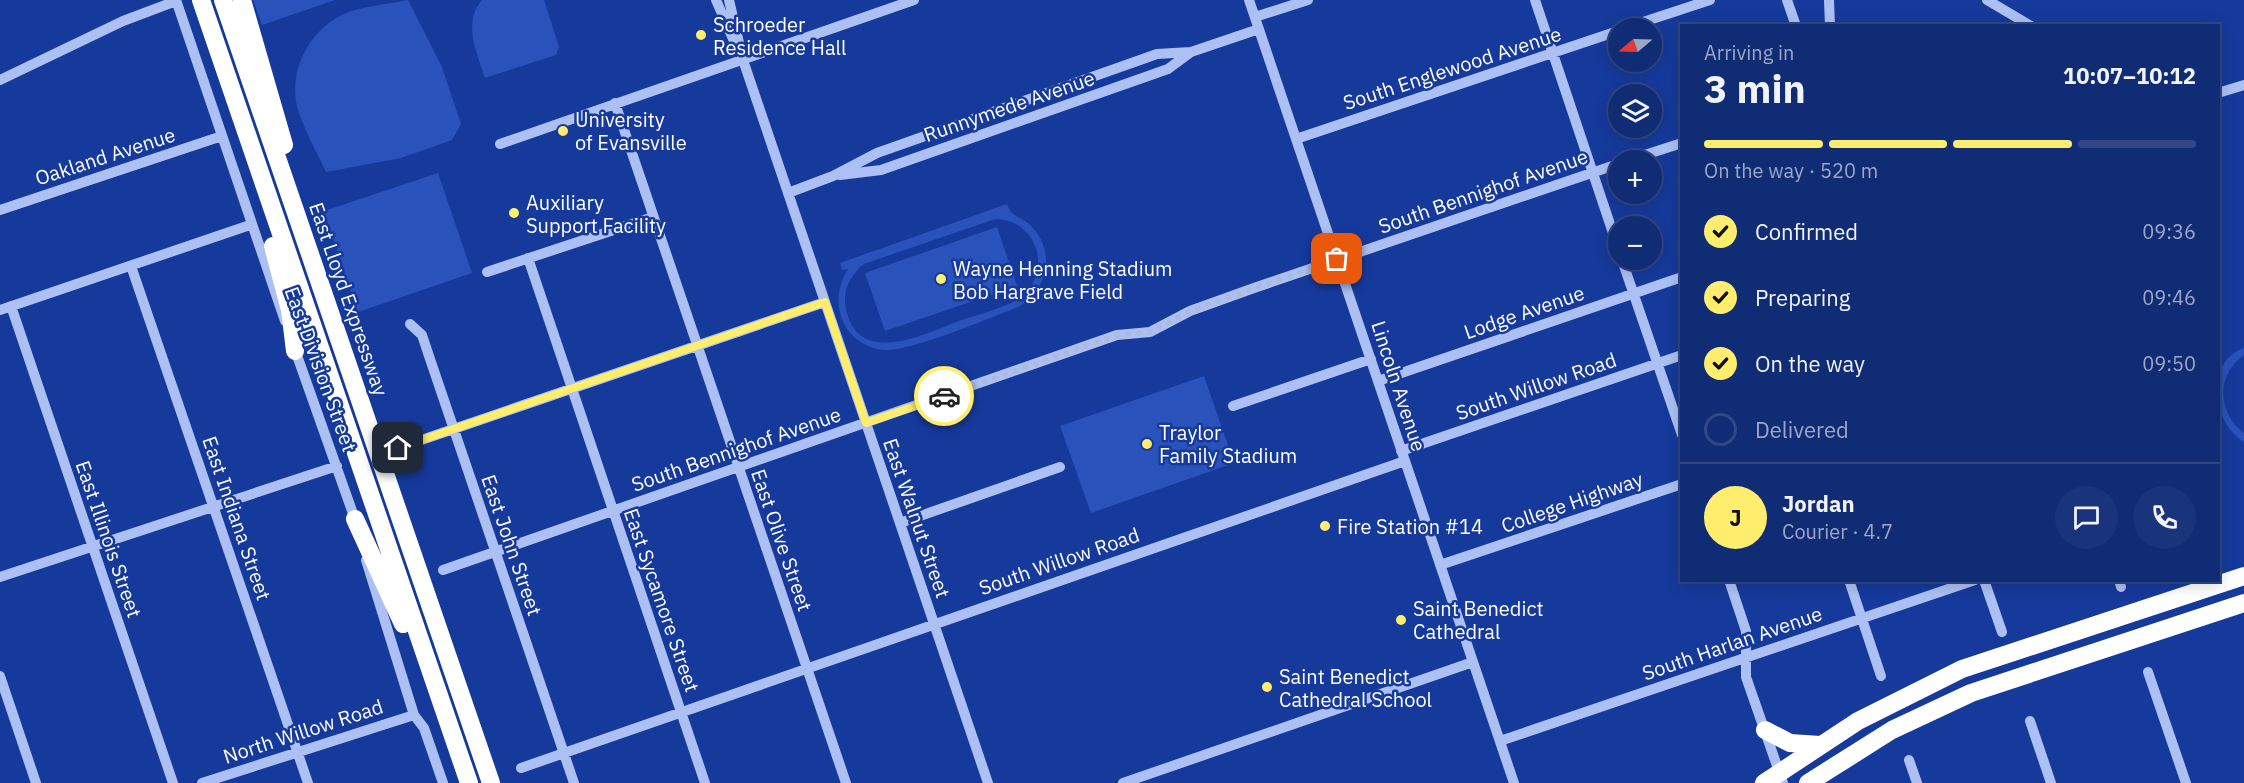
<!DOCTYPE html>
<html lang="en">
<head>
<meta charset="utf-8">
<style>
  :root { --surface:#102c75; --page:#19347a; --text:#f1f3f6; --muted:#9ca7c5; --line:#304887; --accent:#ffed6e }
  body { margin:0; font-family:"IBM Plex Sans",sans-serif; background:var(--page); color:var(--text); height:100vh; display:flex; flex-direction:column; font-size:22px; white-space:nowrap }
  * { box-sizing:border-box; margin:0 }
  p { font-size:20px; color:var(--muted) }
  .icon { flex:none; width:33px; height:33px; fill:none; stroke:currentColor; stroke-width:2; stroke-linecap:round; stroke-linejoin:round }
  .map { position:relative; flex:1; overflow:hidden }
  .details { position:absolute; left:1680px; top:24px; width:540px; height:558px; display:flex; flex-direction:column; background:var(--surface); border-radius:0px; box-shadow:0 3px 15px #0003,0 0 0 2px var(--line) }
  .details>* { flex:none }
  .needle { width:39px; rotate:251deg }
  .buttons { position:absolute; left:1608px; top:18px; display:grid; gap:12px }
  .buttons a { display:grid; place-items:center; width:54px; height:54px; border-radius:50%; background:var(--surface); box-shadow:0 3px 15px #0003,0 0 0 2px var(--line); font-size:30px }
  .pin { position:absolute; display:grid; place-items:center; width:51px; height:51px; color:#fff; margin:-26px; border-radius:12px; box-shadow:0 3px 9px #0006 }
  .courier { position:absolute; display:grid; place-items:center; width:60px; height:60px; margin:-30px; border:4px solid #ffed6e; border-radius:50%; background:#fff; color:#222; box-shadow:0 2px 8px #0007 }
  .summary em { font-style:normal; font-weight:800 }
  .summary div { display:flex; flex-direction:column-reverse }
  .summary { display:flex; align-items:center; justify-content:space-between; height:102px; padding:0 24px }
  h1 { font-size:39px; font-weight:800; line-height:45px }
  .bar { display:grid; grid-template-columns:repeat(4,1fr); gap:9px 6px; align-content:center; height:72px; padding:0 24px }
  .bar i { height:8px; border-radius:4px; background:var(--line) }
  .bar .current { background:var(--accent) }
  .bar p { grid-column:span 4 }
  .line { display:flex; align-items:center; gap:15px; padding:0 24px; border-top:2px solid var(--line) }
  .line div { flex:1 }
  .round { display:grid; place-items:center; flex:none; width:63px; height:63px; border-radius:32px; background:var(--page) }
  ol { padding:0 24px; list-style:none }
  li { display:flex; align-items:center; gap:18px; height:66px }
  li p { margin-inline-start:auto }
  li .icon { padding:6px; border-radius:50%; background:var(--accent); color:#111; stroke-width:4 }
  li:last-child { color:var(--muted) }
  li i { width:33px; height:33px; border:3px solid var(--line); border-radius:50% }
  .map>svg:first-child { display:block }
</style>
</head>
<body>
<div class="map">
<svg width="2244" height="783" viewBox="0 0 2244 783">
  <rect width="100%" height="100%" fill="#163a9c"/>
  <path fill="#2952ba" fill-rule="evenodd" d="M253 0H335L262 25Z
    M408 0 442 67 461 124 452 140 401 158 326 172C317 153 306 133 299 113 286 76 307 33 340 16 356 7 389 4 408 0Z
    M482 0H544L559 47 556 55 485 78C477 53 462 23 482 0Z
    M438 173 472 273 358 312 324 211Z
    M1007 204C1012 219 1023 216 1033 228 1057 255 1046 293 1016 308 987 319 910 352 883 350 866 348 850 337 843 322 835 303 838 286 848 269L842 270 840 263ZM995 219C1039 220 1053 272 1020 298 1002 309 979 314 959 321 925 334 858 368 846 309 842 291 850 275 864 264Z
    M997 227 1017 286 885 331 865 273Z
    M2244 348V355C2216 374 2217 413 2244 433V442C2212 423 2204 362 2244 348Z
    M1204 376 1234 463 1091 513 1060 426Z"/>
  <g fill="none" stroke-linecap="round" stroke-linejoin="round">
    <path stroke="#acc0f3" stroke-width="10" d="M176 0 285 321
      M716 0 734 41
      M729 0 743 60 988 783
      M1249 0 1514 783
      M1535 0 1618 248
      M1787 0 1796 26
      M1829 0 1830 26
      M1987 0 2031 26
      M1255 17 1308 0
      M1625 28 1710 0
      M0 80 123 21 176 1
      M2218 93 2244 85
      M615 103 846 783
      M1296 139 1618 31
      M500 144 914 0
      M1629 160 1682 143
      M840 175 881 170 1168 69 1191 52
      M788 193 833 176 877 153 1157 54 1191 52 1259 29
      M0 210 222 136
      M528 258 705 783
      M1622 260 1682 435
      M131 266 308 783
      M487 272 653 217
      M11 306 173 783
      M0 310 250 225
      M410 324 422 335 429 356 574 783
      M294 347 357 525
      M1378 381 1682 277
      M1233 406 1371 359
      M398 448 825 302
      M1401 451 1682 355
      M900 523 1060 467
      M366 560 414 715 424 728 443 783
      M1440 565 1682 484
      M443 570 1117 335 1150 332 1190 311 1254 288 1618 164
      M0 577 337 466
      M1729 580 1746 631V677L1783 783
      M1849 580 1881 676
      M1984 580 2002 632
      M2119 580 2121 587
      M2148 672 2186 783
      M0 676 36 783
      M2030 721 2051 783
      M1500 741 1975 580
      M1909 760 1917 783
      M521 768 1405 461
      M202 783 414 715
      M1123 783 1473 662"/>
    <path stroke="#fff" stroke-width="18" d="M201 0 469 783
      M223 0 491 783
      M242 0 284 145
      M273 246 290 310 295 351
      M355 519 403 624
      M1765 730 1790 743 1820 745
      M1764 783 1858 721 1962 669 2244 576
      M1808 783 1892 730 1971 693 2244 603"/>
  </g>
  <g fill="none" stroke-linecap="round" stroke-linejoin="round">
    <path stroke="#adbadc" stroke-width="6" stroke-dasharray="0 10.8" d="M944 396 1117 335 1150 332 1190 311 1337 259"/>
    <path stroke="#ffed6e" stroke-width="8" d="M398 448 825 302 866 423 944 396"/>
  </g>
  <g fill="#ffed6e" stroke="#163a9c" stroke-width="2">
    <circle cx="701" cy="35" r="6"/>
    <circle cx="563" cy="131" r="6"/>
    <circle cx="514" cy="213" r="6"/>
    <circle cx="941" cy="279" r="6"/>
    <circle cx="1147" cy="444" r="6"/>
    <circle cx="1325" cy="526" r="6"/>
    <circle cx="1401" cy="620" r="6"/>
    <circle cx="1267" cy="687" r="6"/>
  </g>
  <g text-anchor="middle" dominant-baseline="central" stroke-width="5" stroke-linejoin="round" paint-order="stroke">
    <g font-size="20" fill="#fff" stroke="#163a9c" text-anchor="start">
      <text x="713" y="24">Schroeder<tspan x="713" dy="23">Residence Hall</tspan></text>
      <text x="575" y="119">University<tspan x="575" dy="23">of Evansville</tspan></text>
      <text x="526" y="202">Auxiliary<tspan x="526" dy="23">Support Facility</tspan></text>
      <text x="953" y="268">Wayne Henning Stadium<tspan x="953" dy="23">Bob Hargrave Field</tspan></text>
      <text x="1159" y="432">Traylor<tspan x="1159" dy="23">Family Stadium</tspan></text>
      <text x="1337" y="526">Fire Station #14</text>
      <text x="1413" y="608">Saint Benedict<tspan x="1413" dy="23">Cathedral</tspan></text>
      <text x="1279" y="676">Saint Benedict<tspan x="1279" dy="23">Cathedral School</tspan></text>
    </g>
    <g font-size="20" fill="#fff" stroke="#163a9c">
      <text transform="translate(1452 68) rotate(-18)">South Englewood Avenue</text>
      <text transform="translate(1009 106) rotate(-19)">Runnymede Avenue</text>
      <text transform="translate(105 156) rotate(-18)">Oakland Avenue</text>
      <text transform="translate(1483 191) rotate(-19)">South Bennighof Avenue</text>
      <text transform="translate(349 299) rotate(71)">East Lloyd Expressway</text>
      <text transform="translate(1524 312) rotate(-19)">Lodge Avenue</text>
      <text transform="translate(321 369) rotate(70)">East Division Street</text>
      <text transform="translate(1399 386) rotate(72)">Lincoln Avenue</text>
      <text transform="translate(1536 386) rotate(-19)">South Willow Road</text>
      <text transform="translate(736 449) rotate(-19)">South Bennighof Avenue</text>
      <text transform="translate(1572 502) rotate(-19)">College Highway</text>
      <text transform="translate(237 518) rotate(71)">East Indiana Street</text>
      <text transform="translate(917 518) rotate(71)">East Walnut Street</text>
      <text transform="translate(109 539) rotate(71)">East Illinois Street</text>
      <text transform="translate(782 540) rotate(71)">East Olive Street</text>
      <text transform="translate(512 545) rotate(71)">East John Street</text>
      <text transform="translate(1059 561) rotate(-19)">South Willow Road</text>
      <text transform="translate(662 600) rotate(71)">East Sycamore Street</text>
      <text transform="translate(1732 643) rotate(-19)">South Harlan Avenue</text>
      <text transform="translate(303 731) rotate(-18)">North Willow Road</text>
    </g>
  </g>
</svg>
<div class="buttons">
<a><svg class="needle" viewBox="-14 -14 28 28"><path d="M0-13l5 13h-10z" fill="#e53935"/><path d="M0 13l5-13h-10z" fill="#9ca7c5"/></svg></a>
<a><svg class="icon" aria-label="layers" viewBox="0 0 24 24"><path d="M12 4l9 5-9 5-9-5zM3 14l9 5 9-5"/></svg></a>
<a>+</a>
<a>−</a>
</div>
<div class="pin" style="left:1337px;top:259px;background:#ea580c"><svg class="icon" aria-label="bag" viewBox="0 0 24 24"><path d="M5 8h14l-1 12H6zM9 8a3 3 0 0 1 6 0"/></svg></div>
<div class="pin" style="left:398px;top:448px;background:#1f2937"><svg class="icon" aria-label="home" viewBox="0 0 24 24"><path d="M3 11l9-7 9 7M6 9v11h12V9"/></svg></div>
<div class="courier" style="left:944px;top:396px"><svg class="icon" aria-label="car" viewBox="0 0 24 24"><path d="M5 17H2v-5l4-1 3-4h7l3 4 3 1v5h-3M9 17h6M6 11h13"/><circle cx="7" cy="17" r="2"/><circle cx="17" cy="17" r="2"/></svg></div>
<section class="details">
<div class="summary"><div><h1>3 min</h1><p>Arriving in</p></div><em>10:07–10:12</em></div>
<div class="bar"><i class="current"></i><i class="current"></i><i class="current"></i><i></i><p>On the way · 520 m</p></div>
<ol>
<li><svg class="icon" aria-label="check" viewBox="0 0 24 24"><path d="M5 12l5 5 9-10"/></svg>Confirmed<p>09:36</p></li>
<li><svg class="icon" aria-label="check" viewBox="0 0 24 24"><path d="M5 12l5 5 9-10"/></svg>Preparing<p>09:46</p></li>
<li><svg class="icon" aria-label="check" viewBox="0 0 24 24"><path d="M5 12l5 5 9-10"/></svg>On the way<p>09:50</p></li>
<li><i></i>Delivered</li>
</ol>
<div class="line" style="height:108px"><b class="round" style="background:var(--accent);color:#111">J</b><div><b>Jordan</b><p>Courier · 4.7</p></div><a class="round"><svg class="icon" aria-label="chat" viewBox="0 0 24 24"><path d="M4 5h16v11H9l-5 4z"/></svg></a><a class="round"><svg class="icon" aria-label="phone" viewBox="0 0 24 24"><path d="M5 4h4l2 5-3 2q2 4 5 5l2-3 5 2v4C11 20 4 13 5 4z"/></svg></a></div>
</section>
</div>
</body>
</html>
